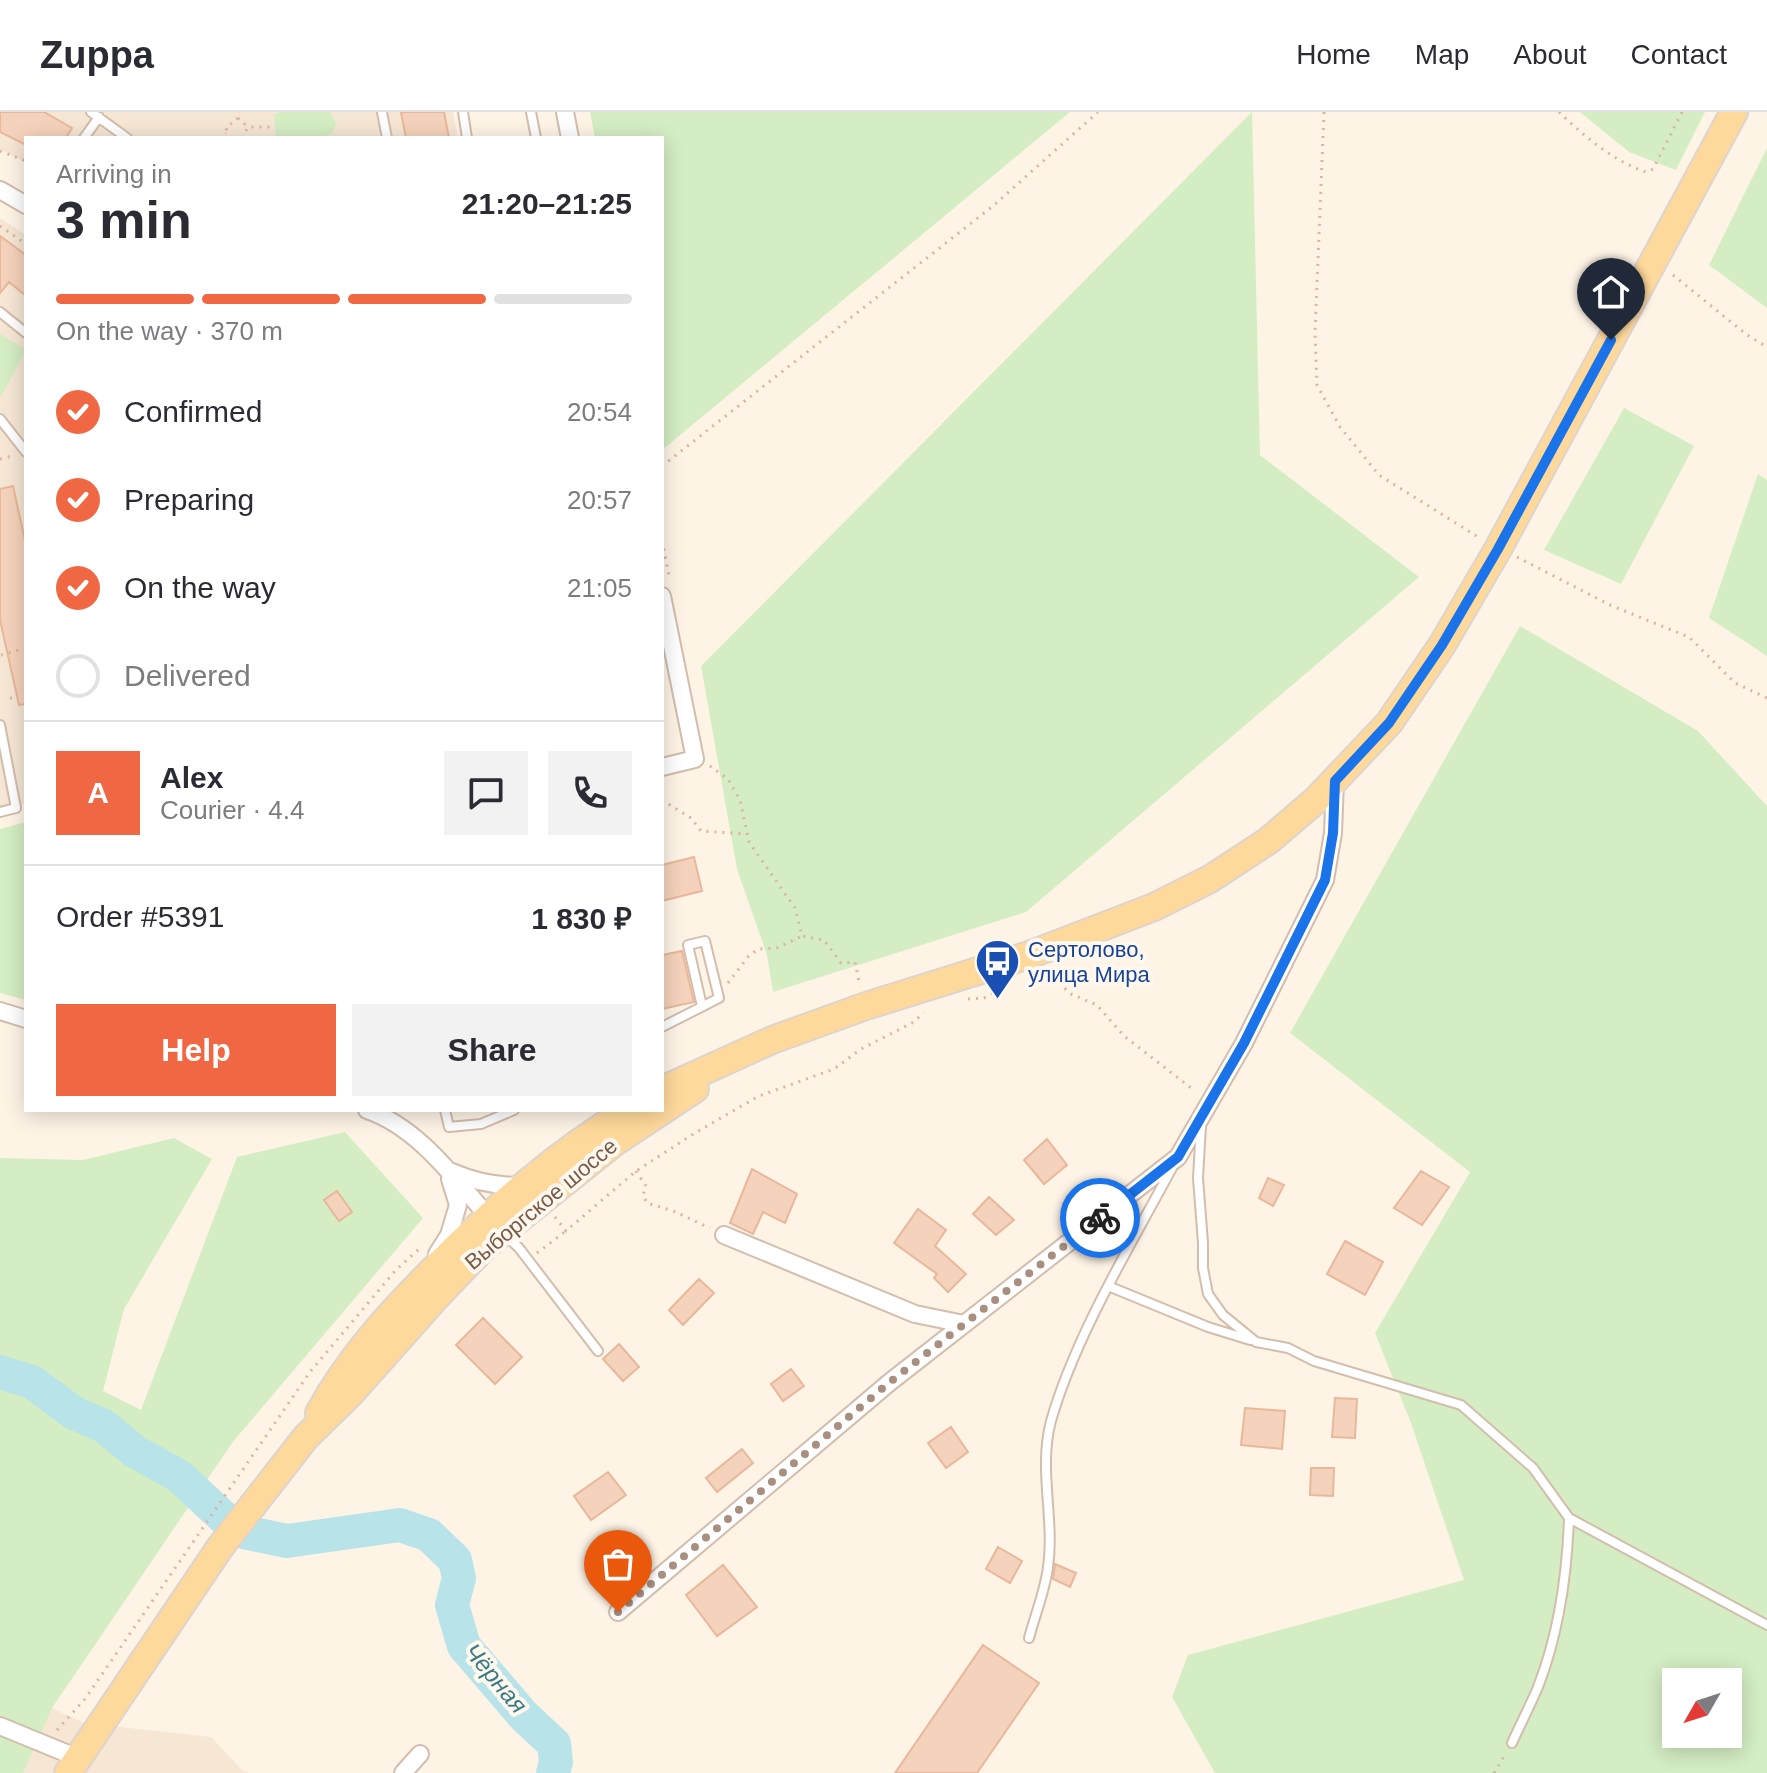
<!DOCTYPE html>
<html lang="en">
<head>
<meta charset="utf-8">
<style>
  :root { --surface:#fff; --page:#f2f2f3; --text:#2b2b33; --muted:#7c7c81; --line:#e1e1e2; --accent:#f06743 }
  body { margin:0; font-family:Arial,sans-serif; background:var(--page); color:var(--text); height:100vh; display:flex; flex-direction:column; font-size:30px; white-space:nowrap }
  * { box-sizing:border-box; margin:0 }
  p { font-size:26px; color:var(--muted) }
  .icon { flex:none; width:44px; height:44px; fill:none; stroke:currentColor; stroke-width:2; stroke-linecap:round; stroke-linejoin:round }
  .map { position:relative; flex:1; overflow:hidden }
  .panel { position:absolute; left:24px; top:24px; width:640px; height:976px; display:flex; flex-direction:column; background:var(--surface); border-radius:0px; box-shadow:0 4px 20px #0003 }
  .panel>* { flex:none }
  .needle { width:52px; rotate:231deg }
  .tools { position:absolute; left:1662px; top:1556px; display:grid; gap:16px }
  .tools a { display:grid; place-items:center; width:80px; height:80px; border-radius:0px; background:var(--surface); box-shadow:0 4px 20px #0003; font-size:40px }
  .pin { position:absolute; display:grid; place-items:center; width:68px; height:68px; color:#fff; margin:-82px -34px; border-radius:50% 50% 50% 0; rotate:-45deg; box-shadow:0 0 8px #0007 }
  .pin .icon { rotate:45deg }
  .courier { position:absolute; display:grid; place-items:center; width:80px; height:80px; margin:-40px; border:6px solid #1a73e8; border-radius:50%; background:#fff; color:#222; box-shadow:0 2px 10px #0007 }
  .overview em { font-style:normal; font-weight:700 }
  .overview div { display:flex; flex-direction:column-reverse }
  .overview { display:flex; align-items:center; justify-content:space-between; height:136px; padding:0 32px }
  h1 { font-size:52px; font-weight:700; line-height:60px }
  .bar { display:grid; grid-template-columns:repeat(4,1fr); gap:12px 8px; align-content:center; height:96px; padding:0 32px }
  .bar i { height:10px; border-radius:6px; background:var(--line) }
  .bar .active { background:var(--accent) }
  .bar p { grid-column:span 4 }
  .line { display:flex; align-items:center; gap:20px; padding:0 32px; border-top:2px solid var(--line) }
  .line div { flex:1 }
  .round { display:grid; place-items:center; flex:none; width:84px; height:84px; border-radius:0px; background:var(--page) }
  ol { padding:0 32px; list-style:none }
  li { display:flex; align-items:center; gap:24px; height:88px }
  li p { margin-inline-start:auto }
  li .icon { padding:8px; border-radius:50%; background:var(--accent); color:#fff; stroke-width:4 }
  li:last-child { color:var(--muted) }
  li i { width:44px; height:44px; border:4px solid var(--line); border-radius:50% }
  .action { display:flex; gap:16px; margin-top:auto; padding:16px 32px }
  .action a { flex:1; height:92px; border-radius:0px; background:var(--accent); color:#fff; font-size:32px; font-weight:700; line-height:92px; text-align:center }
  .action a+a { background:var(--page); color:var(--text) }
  header { display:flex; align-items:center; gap:48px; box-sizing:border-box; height:112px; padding:0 40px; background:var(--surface); border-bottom:2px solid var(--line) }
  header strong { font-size:38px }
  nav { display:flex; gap:44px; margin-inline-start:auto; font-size:28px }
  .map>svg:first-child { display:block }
</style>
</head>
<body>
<header>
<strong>Zuppa</strong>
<nav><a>Home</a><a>Map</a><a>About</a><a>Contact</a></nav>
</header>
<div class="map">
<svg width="1767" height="1661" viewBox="0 0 1767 1661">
  <rect width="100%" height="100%" fill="#fef4e6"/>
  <path fill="#f6e6d4" d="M0 0H453L458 26H26V51L0 37Z
    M0 106 26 123V692L0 698Z
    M52 1596 84 1611 211 1625 241 1657 249 1661H0Z"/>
  <path fill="#d4edc3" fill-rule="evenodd" d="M284 0H330L336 11 332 22 316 26H276L274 2Z
    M590 0H1070L662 338V26H595Z
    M1252 0 1260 343 1419 465 1026 800 773 880 767 843 737 757 701 554Z
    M1580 0H1705L1676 58 1629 40Z
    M1767 36V196L1709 153Z
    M0 222 26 238 0 286Z
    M1624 296 1694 334 1621 472 1544 438Z
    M1758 362 1767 368V544L1709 506Z
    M1520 514 1698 619 1767 694V1661H1215L1172 1585 1188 1543 1464 1468 1411 1311 1375 1221 1470 1060 1290 921ZM1676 1570H1728V1622H1676Z
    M26 710V888L0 881V717Z
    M345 1020 423 1106 232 1331 52 1596 23 1661H0V1046L83 1048 174 1026 212 1047 124 1197 103 1279 141 1298 237 1045Z"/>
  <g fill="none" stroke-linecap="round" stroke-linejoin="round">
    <path stroke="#b8e3e9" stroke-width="34" d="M0 1260 32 1270 74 1301 104 1314 134 1339 179 1364 223 1405
      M244 1420 287 1429 400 1413 429 1423 455 1448 459 1466 452 1493 464 1534 524 1604 554 1632 556 1650 553 1661"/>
  </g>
  <path fill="#f5d2bb" stroke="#e9b79a" stroke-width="2" d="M0 0H44L72 16 66 26H26V33L0 20Z
    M401 0H444L449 26H406Z
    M0 124 26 143V184L9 170 0 181Z
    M13 374 26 433V592L19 593 0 508V377Z
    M694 745 702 779 662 789V753Z
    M682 839 694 890 662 897V843Z
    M1047 1027 1067 1053 1044 1072 1024 1048Z
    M752 1057 797 1082 785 1111 763 1100 753 1122 730 1111Z
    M1421 1059 1449 1075 1422 1113 1394 1096Z
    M1268 1066 1284 1073 1273 1094 1259 1086Z
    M337 1079 352 1100 339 1109 324 1088Z
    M989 1085 1014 1108 996 1123 973 1102Z
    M918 1097 946 1118 935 1134 966 1162 948 1180 934 1166 937 1162 894 1131Z
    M1345 1129 1383 1150 1365 1183 1327 1162Z
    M699 1167 714 1181 683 1213 669 1198Z
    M483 1206 522 1245 495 1272 456 1233Z
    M619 1232 639 1255 623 1269 603 1247Z
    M791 1257 804 1274 783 1289 771 1272Z
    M1335 1286 1357 1287 1355 1326 1332 1325Z
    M1245 1296 1285 1299 1282 1337 1241 1333Z
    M951 1315 968 1340 946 1356 928 1331Z
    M742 1337 753 1351 717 1380 706 1366Z
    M1311 1356H1334L1333 1384 1310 1383Z
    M608 1360 626 1383 591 1408 574 1384Z
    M998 1435 1022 1449 1010 1471 986 1457Z
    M1055 1452 1076 1461 1070 1475 1053 1467Z
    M723 1453 757 1495 717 1524 686 1483Z
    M983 1533 1039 1571 977 1661H895Z"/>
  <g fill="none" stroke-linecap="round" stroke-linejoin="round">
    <defs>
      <path id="lane" d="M91 0 127 26
        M382 0 387 26
        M463 0 467 26
        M531 0 536 26
        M84 26 99 5
        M0 200 26 221
        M0 307 26 340
        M0 613 16 696 0 700
        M662 915 719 886 705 829 688 833 702 894
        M445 998 449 1015 481 1012 514 998
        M1201 1014 1198 1066 1203 1131V1156L1208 1182 1223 1203 1256 1230 1288 1236 1314 1249 1461 1293 1533 1356 1569 1406 1767 1513
        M506 1124 519 1136 598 1239
        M1108 1174 1208 1215 1250 1228
        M1029 1526C1035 1503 1045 1479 1048 1455 1055 1407 1038 1357 1051 1309 1075 1225 1130 1134 1172 1056
        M1512 1631C1520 1613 1530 1594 1538 1575 1559 1521 1567 1464 1569 1406"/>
      <path id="street" d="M565 0 570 26
        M0 78 26 93
        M662 484 695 647 662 655
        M0 899 26 907
        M367 998C420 1016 457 1070 493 1110
        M452 1060C475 1070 495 1074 520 1074
        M724 1123 915 1202 964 1212
        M437 1142 449 1123 458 1093 450 1067
        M618 1500 890 1270 1178 1045 1244 931 1325 768 1333 721 1335 669
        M0 1614 78 1646
        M403 1661 420 1642"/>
      <path id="primary" d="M662 978 772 928 866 894 1029 843 1154 795 1210 767 1268 729 1316 688 1389 611 1442 533 1498 437 1734 0
        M319 1301C350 1244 393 1198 438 1153 497 1094 557 1041 629 998
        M68 1661 221 1434 306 1325 350 1282 438 1183 485 1134 615 1030 695 977"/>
    </defs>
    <use href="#lane" stroke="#d3bdad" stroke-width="12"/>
    <use href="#street" stroke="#d3bdad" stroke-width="20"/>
    <use href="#primary" stroke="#dcd4cf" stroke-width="30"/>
    <path stroke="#dbb59e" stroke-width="3" stroke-dasharray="2 6" stroke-linecap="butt" d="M1324 0 1315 220 1317 273 1340 315 1379 363 1478 425
      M1559 0C1584 24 1613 49 1646 60L1653 57 1682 0
      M45 1V0
      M238 6 248 15
      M219 26 226 21
      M229 26 226 16 238 6 239 0
      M242 26 248 15H274
      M0 39 26 49
      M0 114 26 132
      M1673 163 1747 223 1767 235
      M0 347 12 344
      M662 354 993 94 1098 0
      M662 429 670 468
      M1517 445 1610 493 1689 525 1735 571 1767 586
      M1 543 26 536
      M10 586H18
      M710 654 728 667 740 688 749 730 795 796 802 824 824 828 841 851 855 850 860 874
      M662 688 691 706 701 719 747 722
      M1047 860 1071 882 1097 893 1124 924 1195 979
      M728 871 748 845 758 837 777 836 802 824
      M968 887 984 886 1002 876
      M636 1059 646 1074 643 1083 647 1091 673 1099 710 1116
      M555 1105 566 1119 636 1059 695 1021 759 984 834 957 861 937 912 911 924 901
      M537 1141 566 1119
      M57 1618 85 1587 310 1260 395 1159 420 1136
      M1494 1661 1506 1641"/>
    <use href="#lane" stroke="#fff" stroke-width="8"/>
    <use href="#street" stroke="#fff" stroke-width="16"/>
    <use href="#primary" stroke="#ffd99c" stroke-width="26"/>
  </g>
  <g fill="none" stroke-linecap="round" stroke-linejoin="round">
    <path stroke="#a88f7f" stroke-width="8" stroke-dasharray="0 14.4" d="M618 1500 890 1270 1100 1106"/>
    <path stroke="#1a73e8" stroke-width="10" d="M1100 1106 1178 1045 1244 931 1325 768 1333 721 1335 669 1389 611 1442 533 1498 437 1611 228"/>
  </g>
  <defs>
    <symbol id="bus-pin" viewBox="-11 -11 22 30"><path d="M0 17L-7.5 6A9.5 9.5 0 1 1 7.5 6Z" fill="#1a4fb4" stroke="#fff8ee"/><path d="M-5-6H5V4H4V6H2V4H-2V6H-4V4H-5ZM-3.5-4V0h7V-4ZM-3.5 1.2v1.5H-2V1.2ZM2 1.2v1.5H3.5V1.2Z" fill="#fff"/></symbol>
  </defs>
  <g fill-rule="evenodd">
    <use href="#bus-pin" x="972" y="824" width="51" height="69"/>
  </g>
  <g text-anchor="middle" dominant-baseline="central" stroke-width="8" stroke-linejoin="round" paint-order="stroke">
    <g font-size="22" fill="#164399" stroke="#fff8ee" text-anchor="start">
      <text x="1028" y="837">Сертолово,<tspan x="1028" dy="25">улица Мира</tspan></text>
    </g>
    <g font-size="22" fill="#795948" stroke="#fff8ee">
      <text transform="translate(541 1092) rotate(-40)">Выборгское шоссе</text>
    </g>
    <g font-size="24" font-style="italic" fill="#3d7b87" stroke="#fff8ee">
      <text transform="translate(496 1566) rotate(50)">Чёрная</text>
    </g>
  </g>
</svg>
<div class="tools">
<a><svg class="needle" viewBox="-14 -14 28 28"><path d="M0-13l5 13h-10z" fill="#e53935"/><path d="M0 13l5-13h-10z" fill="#7c7c81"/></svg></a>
</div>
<div class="pin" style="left:618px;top:1500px;background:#ea580c"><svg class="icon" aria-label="bag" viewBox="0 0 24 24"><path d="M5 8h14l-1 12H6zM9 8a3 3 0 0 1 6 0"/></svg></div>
<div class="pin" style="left:1611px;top:228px;background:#1f2937"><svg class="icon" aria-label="home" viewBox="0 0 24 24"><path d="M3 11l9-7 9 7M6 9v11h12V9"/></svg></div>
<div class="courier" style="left:1100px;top:1106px"><svg class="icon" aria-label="bike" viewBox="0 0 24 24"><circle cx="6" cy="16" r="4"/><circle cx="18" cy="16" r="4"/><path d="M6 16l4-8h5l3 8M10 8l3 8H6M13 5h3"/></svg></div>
<section class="panel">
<div class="overview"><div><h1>3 min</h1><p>Arriving in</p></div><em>21:20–21:25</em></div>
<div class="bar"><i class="active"></i><i class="active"></i><i class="active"></i><i></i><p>On the way · 370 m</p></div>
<ol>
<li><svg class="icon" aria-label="check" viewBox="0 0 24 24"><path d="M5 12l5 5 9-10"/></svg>Confirmed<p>20:54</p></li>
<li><svg class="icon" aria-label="check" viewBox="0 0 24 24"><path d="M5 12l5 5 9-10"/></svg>Preparing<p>20:57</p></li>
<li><svg class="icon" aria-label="check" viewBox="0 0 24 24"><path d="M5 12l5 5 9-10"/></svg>On the way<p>21:05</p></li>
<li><i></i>Delivered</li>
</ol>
<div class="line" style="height:144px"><b class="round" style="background:var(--accent);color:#fff">A</b><div><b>Alex</b><p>Courier · 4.4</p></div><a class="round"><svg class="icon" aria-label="chat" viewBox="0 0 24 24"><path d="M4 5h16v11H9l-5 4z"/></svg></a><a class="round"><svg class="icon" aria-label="phone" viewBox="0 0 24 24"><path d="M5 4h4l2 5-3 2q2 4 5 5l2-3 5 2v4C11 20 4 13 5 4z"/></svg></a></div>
<div class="line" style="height:104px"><div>Order #5391</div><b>1 830 ₽</b></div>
<div class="action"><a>Help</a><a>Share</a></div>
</section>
</div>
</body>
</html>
